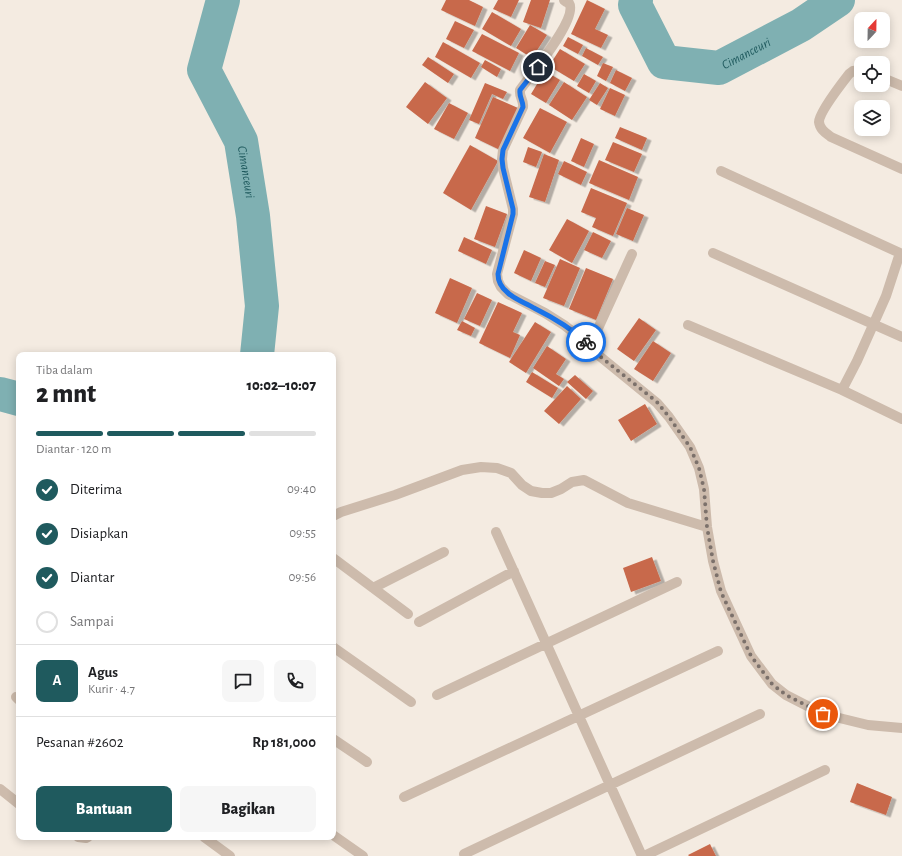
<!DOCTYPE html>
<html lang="id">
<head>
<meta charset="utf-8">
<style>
  :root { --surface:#fff; --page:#f6f6f6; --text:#202124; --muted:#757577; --line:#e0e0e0; --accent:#1f5a5e }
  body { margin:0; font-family:"Alegreya Sans",sans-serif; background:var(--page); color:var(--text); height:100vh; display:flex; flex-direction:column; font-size:15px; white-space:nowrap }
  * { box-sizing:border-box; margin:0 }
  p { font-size:13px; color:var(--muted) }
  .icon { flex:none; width:22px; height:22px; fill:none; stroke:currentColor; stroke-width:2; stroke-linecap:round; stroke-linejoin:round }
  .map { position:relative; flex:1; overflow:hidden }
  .details { position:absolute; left:16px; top:352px; width:320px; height:488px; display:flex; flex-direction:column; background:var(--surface); border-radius:8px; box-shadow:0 2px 10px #0003 }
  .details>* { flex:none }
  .needle { width:26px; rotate:22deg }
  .fabs { position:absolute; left:854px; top:12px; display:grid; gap:8px }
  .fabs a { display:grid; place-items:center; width:36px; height:36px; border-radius:8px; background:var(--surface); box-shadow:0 2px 10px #0003; font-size:20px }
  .pin { position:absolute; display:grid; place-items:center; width:34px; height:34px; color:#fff; margin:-17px; border:2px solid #fff; border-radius:50%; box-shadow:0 1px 4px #0007 }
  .courier { position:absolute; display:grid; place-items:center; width:40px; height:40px; margin:-20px; border:3px solid #1a73e8; border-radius:50%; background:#fff; color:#222; box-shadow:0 1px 5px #0007 }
  .headline em { font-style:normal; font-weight:800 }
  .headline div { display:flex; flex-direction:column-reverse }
  .headline { display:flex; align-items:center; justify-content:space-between; height:68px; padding:0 20px }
  h1 { font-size:26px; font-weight:800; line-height:30px }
  .bar { display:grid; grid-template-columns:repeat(4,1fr); gap:6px 4px; align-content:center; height:48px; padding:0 20px }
  .bar i { height:5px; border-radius:3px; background:var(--line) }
  .bar .on { background:var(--accent) }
  .bar p { grid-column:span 4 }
  .line { display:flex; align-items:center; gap:10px; padding:0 20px; border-top:1px solid var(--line) }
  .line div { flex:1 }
  .round { display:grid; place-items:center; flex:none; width:42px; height:42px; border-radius:8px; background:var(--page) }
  ol { padding:0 20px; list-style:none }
  li { display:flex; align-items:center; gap:12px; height:44px }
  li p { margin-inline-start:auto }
  li .icon { padding:4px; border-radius:50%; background:var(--accent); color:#fff; stroke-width:4 }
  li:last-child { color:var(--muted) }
  li i { width:22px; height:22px; border:2px solid var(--line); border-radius:50% }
  .button { display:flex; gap:8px; margin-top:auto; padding:8px 20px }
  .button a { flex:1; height:46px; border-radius:8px; background:var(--accent); color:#fff; font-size:16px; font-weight:800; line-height:46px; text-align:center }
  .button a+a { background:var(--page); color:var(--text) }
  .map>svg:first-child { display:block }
</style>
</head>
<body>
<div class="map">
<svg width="902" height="856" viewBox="0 0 902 856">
  <defs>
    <filter id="shadow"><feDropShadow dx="4.5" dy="2.5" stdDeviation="0" flood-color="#0004"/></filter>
  </defs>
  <rect width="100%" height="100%" fill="#f4ebe1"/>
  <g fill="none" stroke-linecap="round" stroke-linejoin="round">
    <g stroke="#7fb0b2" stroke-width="34">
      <path id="s1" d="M223 0 204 70 241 141 253 216 262 306 257 355"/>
      <path id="s2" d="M636 0 635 5 664 62 719 68 801 25 838 0"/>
      <path d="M0 394 19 399"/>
    </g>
  </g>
  <path fill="#c8694b" filter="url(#shadow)" d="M446 0H469L483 7 475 26 441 10Z
    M498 0H519L511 17 493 9Z
    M531 0H550L541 28 523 22Z
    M587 0 605 9 595 29 608 35 601 48 571 34Z
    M492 12 521 29 511 46 482 29Z
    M455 21 474 30 464 48 446 39Z
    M530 25 547 35 532 58 516 48Z
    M482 34 519 53 510 71 472 51Z
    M568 37 583 45 578 54 563 46Z
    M443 42 480 63 471 78 435 57Z
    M586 48 603 57 598 65 582 56Z
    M560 49 585 64 574 81 549 66Z
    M428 57 454 74 448 83 422 65Z
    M485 60 501 69 497 77 481 67Z
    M603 63 613 67 606 81 597 76Z
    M616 70 632 78 625 91 610 83Z
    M545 71 560 80 546 103 531 94Z
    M584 74 596 81 589 93 577 86Z
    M425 82 447 98 428 124 406 107Z
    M564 82 587 97 572 120 549 105Z
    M485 83 507 92 503 99 492 94 479 124 469 120Z
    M600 83 608 88 597 105 589 100Z
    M610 88 625 95 615 116 600 109Z
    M493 97 518 108 500 150 475 138Z
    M449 103 468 113 454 139 434 129Z
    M540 108 567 122 550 153 523 138Z
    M620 127 647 138 642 150 615 138Z
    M581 138 594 144 584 167 571 161Z
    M613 142 642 154 634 172 605 160Z
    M470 145 498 161 471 210 443 193Z
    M528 147 542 152 536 167 523 162Z
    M544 154 559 160 545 202 529 197Z
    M599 160 638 177 629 200 589 183Z
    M564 161 587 172 581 185 558 174Z
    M591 188 627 203 613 236 592 227 596 218 581 212Z
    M486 206 507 214 495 247 474 239Z
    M627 208 644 215 633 241 616 234Z
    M567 219 589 231 572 263 549 250Z
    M593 232 611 241 602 258 584 250Z
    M464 237 492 250 486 264 458 251Z
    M524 250 541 258 531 281 514 273Z
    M560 259 580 268 564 306 543 298Z
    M545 261 555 265 545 287 535 283Z
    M586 268 613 279 596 320 569 309Z
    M450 278 472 288 457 323 435 313Z
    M477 293 492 300 480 326 464 319Z
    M498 302 522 313 513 332 520 335 510 358 479 343Z
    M639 318 656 330 634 361 617 349Z
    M462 321 475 328 471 336 457 330Z
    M535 322 551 332 526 373 509 362Z
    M653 341 671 353 653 381 634 369Z
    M547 346 566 359 556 374 564 379 559 386 533 368Z
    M532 372 558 388 552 398 526 382Z
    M575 375 593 391 586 399 567 382Z
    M567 386 581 399 559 424 544 411Z
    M645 404 657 424 631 441 618 420Z
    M652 557 661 581 631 592 623 568Z
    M857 783 892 797 886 815 850 802Z
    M710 844 716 856H689L688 855Z"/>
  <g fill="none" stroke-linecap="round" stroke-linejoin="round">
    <path stroke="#cdbbac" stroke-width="10" d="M564 0C564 1 568 3 569 3 579 18 529 77 520 90 519 98 524 100 523 107L503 150 502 159 503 168 513 209V214L497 274 498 281 501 287 508 294 545 313 564 325 582 339 597 354 657 403 669 417 690 447 699 468 704 489 707 527 713 561 721 591 751 656 772 684 786 695 823 714 868 725 902 728
      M861 70 853 71 849 74C842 83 819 113 819 122 820 130 826 133 831 137L902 169
      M883 78 902 86
      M721 171 902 254
      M713 253 902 337
      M900 253 886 296 857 361 842 390 902 419
      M688 325 842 390
      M590 346 632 254
      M333 516 341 512 395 495 462 470 481 467 497 468 511 473 522 485 531 491 542 493H551L561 489 572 482 584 480 628 503 707 527
      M496 532 642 856
      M333 558 408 614
      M373 588 444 552
      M419 622 514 571
      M333 647 411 702
      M437 695 677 582
      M16 697 19 700
      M333 739 367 762
      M0 789 19 804
      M404 797 718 651
      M333 835 363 856
      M78 837 86 838 88 837
      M204 837 230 856
      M464 854 760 714
      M644 856 825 770"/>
  </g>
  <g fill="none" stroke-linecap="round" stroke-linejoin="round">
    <path stroke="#7c716b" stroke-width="4" stroke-dasharray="0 7.2" d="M586 342 597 354 657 402 669 417 690 447 699 468 704 489 707 527 713 561 721 592 751 656 772 684 786 695 823 714"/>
    <path stroke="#1a73e8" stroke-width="5" d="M538 67 520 90C519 98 523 100 523 107L503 150 502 159 503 168 513 209V214L498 274C498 282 501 287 507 292 513 299 526 303 534 308 552 317 571 328 586 342"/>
  </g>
  <g text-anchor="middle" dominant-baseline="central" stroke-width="3.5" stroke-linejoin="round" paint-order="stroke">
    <g font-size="13" font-style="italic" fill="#1f5a5e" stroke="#fbf5ee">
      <text stroke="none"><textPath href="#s2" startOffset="155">Cimanceuri</textPath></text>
      <text stroke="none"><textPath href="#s1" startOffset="184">Cimanceuri</textPath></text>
    </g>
  </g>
</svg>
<div class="fabs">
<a><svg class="needle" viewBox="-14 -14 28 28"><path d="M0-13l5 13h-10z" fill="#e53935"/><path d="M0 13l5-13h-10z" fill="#757577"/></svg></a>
<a><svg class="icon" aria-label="locate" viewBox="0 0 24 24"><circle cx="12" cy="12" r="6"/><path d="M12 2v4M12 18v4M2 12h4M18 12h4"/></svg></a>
<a><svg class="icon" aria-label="layers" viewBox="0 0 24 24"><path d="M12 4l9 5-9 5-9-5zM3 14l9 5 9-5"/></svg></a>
</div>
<div class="pin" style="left:823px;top:714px;background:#ea580c"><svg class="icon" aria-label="bag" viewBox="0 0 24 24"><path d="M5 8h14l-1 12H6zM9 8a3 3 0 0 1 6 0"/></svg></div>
<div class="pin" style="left:538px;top:67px;background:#1f2937"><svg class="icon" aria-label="home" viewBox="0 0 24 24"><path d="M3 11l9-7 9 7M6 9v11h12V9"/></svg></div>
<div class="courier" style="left:586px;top:342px"><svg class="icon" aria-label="bike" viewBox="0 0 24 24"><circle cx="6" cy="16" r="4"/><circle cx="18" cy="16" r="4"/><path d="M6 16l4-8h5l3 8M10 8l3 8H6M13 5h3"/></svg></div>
<section class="details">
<div class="headline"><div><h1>2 mnt</h1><p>Tiba dalam</p></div><em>10:02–10:07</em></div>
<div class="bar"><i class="on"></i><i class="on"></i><i class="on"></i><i></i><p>Diantar · 120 m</p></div>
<ol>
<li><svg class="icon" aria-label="check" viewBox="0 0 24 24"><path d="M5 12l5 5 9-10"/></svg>Diterima<p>09:40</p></li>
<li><svg class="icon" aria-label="check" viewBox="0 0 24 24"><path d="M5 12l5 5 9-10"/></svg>Disiapkan<p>09:55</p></li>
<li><svg class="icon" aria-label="check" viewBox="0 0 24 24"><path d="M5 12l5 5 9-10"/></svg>Diantar<p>09:56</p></li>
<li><i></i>Sampai</li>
</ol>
<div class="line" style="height:72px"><b class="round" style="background:var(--accent);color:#fff">A</b><div><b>Agus</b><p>Kurir · 4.7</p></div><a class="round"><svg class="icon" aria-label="chat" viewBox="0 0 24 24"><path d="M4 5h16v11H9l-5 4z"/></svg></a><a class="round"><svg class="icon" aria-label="phone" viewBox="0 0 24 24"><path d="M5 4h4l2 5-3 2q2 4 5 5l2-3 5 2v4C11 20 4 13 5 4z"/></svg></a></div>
<div class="line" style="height:52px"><div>Pesanan #2602</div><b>Rp 181,000</b></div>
<div class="button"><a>Bantuan</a><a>Bagikan</a></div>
</section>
</div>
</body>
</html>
